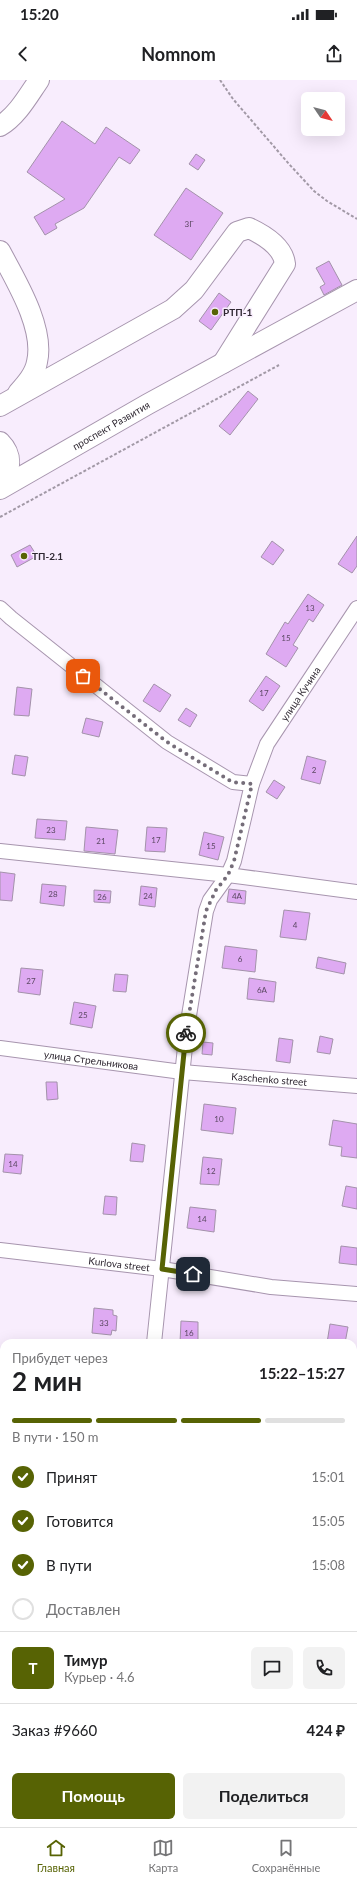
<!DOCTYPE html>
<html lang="ru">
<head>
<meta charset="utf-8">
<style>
  :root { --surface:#fff; --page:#f2f2f2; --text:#202124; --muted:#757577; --line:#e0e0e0; --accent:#576304 }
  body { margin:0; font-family:Lato,sans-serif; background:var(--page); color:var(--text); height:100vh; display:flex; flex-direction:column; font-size:15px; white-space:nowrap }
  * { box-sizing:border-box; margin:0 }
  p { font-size:13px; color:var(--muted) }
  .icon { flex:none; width:22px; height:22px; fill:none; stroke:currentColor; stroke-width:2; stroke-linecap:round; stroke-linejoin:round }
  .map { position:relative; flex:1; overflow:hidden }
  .details { position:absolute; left:0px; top:1259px; width:357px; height:488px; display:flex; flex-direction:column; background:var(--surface); border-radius:12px 12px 0 0; box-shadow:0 4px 16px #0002 }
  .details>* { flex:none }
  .needle { width:26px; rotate:125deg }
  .controls { position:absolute; left:301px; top:12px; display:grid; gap:8px }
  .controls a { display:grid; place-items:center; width:44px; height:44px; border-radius:6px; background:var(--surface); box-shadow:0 4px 16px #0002; font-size:20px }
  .pin { position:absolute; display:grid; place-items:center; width:34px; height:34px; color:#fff; margin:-17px; border-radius:8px; box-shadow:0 2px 6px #0006 }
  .courier { position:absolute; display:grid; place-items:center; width:40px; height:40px; margin:-20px; border:3px solid #576304; border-radius:50%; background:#fff; color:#222; box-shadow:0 1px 5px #0007 }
  .headline em { font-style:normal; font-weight:700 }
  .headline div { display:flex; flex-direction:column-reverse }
  .headline { display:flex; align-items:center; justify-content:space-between; height:68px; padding:0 12px }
  h1 { font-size:26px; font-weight:700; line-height:30px }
  .bar { display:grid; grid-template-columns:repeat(4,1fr); gap:6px 4px; align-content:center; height:48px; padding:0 12px }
  .bar i { height:5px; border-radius:3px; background:var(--line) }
  .bar .active { background:var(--accent) }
  .bar p { grid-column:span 4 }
  .line { display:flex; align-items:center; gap:10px; padding:0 12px; border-top:1px solid var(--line) }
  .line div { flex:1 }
  .round { display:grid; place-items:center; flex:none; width:42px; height:42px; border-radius:6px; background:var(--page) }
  ol { padding:0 12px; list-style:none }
  li { display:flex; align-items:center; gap:12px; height:44px }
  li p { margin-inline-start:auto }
  li .icon { padding:4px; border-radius:50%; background:var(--accent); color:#fff; stroke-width:4 }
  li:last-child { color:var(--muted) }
  li i { width:22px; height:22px; border:2px solid var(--line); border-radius:50% }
  .action { display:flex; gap:8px; margin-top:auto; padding:8px 12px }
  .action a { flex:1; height:46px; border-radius:6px; background:var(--accent); color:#fff; font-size:16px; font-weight:700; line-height:46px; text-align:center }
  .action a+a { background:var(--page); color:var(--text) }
  .status { display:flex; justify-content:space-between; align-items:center; height:28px; padding:0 20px; background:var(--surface); direction:ltr }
  .status svg { height:11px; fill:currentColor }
  header { display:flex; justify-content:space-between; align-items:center; height:52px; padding:0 12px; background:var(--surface); font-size:18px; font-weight:700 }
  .menu { display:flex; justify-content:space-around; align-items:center; height:56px; border-top:1px solid var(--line); background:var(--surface); font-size:11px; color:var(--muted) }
  .menu a { display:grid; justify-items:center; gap:2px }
  .menu .active { color:var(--accent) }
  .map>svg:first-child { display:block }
</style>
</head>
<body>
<div class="status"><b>15:20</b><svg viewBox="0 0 49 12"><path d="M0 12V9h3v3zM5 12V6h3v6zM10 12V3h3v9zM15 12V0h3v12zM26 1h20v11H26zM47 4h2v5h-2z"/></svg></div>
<header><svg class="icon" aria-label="back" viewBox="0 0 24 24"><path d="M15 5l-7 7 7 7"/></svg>Nomnom<svg class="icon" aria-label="share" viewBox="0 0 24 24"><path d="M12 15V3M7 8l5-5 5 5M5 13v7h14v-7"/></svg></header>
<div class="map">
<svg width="357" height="1747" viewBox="0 0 357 1747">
  <rect width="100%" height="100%" fill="#f8edfd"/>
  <path fill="#deaaf2" stroke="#a392aa" d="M62 41 95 64 106 47 140 70 130 84 119 77 84 128 55 144 57 148 45 155 34 137 65 119 27 92Z
    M196 74 205 80 198 90 189 84Z
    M186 108 223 133 191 180 154 155Z
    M329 181 342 205 324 215 320 207 325 204 316 188Z
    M219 213 231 222 211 250 199 241Z
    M248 311 258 319 230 355 219 346Z
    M357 456V486L352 493 338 484Z
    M272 461 284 470 273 485 261 477Z
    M30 465 37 476 17 487 11 475Z
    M308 514 324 525 313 542 309 539 293 565 298 568 286 587 266 574 285 542 288 544Z
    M266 596 280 606 263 631 249 621Z
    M154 604 171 615 160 632 143 621Z
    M17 607 32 609 29 636 14 635Z
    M186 628 197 635 190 647 178 640Z
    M86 638 103 642 99 657 82 653Z
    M15 675 28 677 25 696 12 694Z
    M307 676 326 681 320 704 301 699Z
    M274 700 285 707 277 719 266 712Z
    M37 739 67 741 65 760 35 758Z
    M86 747 118 750 115 774 84 771Z
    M147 747 167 748 165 772 145 771Z
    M204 752 224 757 218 780 199 775Z
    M0 792 15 794 12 821 0 820Z
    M42 804 66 806 64 826 40 823Z
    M141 806 157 808 155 827 139 825Z
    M229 809 246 811 245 824 227 822Z
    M94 810 111 811 110 823 94 822Z
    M284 830 310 833 306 860 280 857Z
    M225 866 257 870 255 892 222 888Z
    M318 877 346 883 344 894 316 888Z
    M21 888 43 890 40 915 18 912Z
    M115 894 128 895 126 912 113 911Z
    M249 898 276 902 274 922 247 919Z
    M74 922 96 926 92 948 70 944Z
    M320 956 333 959 330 974 317 972Z
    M279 958 293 960 290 983 276 981Z
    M203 962 213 963 212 975 202 974Z
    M46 1002H57L58 1019 47 1020Z
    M204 1024 236 1028 233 1054 201 1050Z
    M333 1040 357 1044V1078L341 1076 342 1067 329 1065Z
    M132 1063 145 1065 143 1082 130 1081Z
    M5 1074 23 1075 21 1094 3 1092Z
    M203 1077 222 1079 219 1105 200 1104Z
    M346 1106 357 1108V1129L342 1126Z
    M105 1116 117 1117 116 1135 103 1134Z
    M190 1127 216 1130 214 1152 187 1148Z
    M341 1166 357 1168V1185L339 1183Z
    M94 1228 113 1230V1235L117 1236 116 1251 112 1250 111 1255 92 1253Z
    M181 1241 198 1242V1263H180Z
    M330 1244 348 1247 345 1263H327Z"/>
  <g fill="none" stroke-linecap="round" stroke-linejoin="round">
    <defs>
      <g id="street">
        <path d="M0 528 11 538 167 662 233 702 252 704"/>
        <path d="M0 771 228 795 357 812"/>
        <path id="s1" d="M0 968 182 992 357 1006"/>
        <path id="s2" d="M0 1170 162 1189 271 1207 357 1214"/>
        <path id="s3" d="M154 1263 187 948 206 831 210 820 228 795 234 781 252 704 267 664 357 528"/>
        <path d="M0 1376H4"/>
        <path d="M353 1411H357"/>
        <path d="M353 1524 357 1487"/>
        <path d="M0 1581 4 1582"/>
        <path d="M93 1747V1743"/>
        <path d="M329 1747 330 1743"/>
      </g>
      <g id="secondary">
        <path d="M0 46C17 36 28 16 39 0"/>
        <path d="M0 171C16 201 45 248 37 282 35 294 26 304 18 313"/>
        <path d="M0 326 173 229 194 210 237 152 249 148C264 155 283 166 285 184L223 283"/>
        <path d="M0 362C14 376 10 392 0 407"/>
        <path id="s4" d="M0 409 148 324 357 210"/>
      </g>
    </defs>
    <use href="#street" stroke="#a795ae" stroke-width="16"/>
    <use href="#secondary" stroke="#a795ae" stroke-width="22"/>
    <path stroke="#a299a6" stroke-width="2" stroke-dasharray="3 2" stroke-linecap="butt" d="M220 0 233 19 289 84 314 111 327 121 357 139
      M0 437 279 285"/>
    <use href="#street" stroke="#fff" stroke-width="14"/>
    <use href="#secondary" stroke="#fff" stroke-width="20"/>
  </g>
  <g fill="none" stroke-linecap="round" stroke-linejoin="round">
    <path stroke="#756d79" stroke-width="4" stroke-dasharray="0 7.2" d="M83 596 167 662 232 702 252 704 234 781 228 795 216 810 206 831 186 953"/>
    <path stroke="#576304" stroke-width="5" d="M186 953 162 1189 193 1194"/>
  </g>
  <g fill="#576304" stroke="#f8edfd" stroke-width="1.5">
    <circle cx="215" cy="232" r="4"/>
    <circle cx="24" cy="476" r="4"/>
  </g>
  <g text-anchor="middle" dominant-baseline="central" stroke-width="3" stroke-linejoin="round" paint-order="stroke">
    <g font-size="8" fill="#5b4862">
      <text x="189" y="144">3Г</text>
      <text x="310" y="528">13</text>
      <text x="286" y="558">15</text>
      <text x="264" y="613">17</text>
      <text x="314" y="690">2</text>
      <text x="51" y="750">23</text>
      <text x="156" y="760">17</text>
      <text x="101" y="761">21</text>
      <text x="211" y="766">15</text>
      <text x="53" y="814">28</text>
      <text x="148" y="816">24</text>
      <text x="237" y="816">4А</text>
      <text x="102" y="817">26</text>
      <text x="295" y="845">4</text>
      <text x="240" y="879">6</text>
      <text x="31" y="901">27</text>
      <text x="262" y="910">6А</text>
      <text x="83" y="935">25</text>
      <text x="219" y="1039">10</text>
      <text x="13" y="1084">14</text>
      <text x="211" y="1091">12</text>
      <text x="202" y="1139">14</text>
      <text x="104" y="1243">33</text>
      <text x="189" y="1253">16</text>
    </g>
    <g font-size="10" font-weight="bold" fill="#2f2832" stroke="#f8edfd" text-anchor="start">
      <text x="223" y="232">РТП-1</text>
      <text x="32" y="476">ТП-2.1</text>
    </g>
    <g font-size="10" fill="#2f2832" stroke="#f8edfd">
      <text stroke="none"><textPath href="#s4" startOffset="128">проспект Развития</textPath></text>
      <text stroke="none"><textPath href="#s3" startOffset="675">улица Кучина</textPath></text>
      <text stroke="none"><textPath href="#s1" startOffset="92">улица Стрельникова</textPath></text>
      <text stroke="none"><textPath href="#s1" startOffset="271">Kaschenko street</textPath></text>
      <text stroke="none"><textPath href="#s2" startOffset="120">Kurlova street</textPath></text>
    </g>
  </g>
</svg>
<div class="controls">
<a><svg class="needle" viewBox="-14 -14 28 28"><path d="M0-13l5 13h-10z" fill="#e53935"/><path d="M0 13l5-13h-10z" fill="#757577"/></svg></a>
</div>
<div class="pin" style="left:83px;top:596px;background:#ea580c"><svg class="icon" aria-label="bag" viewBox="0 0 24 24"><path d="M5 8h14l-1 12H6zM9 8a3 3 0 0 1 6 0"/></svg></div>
<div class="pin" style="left:193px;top:1194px;background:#1f2937"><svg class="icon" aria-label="home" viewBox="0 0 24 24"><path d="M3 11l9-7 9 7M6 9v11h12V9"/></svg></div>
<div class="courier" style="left:186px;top:953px"><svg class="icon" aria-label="bike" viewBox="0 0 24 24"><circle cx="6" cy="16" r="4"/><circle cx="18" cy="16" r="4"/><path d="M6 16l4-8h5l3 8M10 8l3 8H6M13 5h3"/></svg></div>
<section class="details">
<div class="headline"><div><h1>2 мин</h1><p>Прибудет через</p></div><em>15:22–15:27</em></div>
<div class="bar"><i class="active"></i><i class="active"></i><i class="active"></i><i></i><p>В пути · 150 m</p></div>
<ol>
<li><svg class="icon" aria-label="check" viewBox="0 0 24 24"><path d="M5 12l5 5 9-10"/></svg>Принят<p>15:01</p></li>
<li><svg class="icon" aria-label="check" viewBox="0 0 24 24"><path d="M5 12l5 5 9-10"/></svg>Готовится<p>15:05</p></li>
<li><svg class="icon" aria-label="check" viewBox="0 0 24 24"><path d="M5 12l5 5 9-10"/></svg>В пути<p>15:08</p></li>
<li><i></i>Доставлен</li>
</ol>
<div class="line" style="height:72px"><b class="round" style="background:var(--accent);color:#fff">Т</b><div><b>Тимур</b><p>Курьер · 4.6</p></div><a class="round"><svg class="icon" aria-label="chat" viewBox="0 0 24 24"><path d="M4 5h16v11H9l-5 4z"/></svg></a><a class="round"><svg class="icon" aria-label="phone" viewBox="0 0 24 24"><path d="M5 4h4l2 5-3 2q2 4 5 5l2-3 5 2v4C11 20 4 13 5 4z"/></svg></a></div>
<div class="line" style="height:52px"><div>Заказ #9660</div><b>424 ₽</b></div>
<div class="action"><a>Помощь</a><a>Поделиться</a></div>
</section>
</div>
<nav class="menu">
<a class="active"><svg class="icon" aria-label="home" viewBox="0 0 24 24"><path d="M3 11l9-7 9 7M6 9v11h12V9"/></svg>Главная</a>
<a><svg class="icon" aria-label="map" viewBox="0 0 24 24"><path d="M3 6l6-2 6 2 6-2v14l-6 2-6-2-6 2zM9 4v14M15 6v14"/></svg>Карта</a>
<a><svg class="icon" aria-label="saved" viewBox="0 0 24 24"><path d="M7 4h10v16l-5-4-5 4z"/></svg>Сохранённые</a>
</nav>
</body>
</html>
